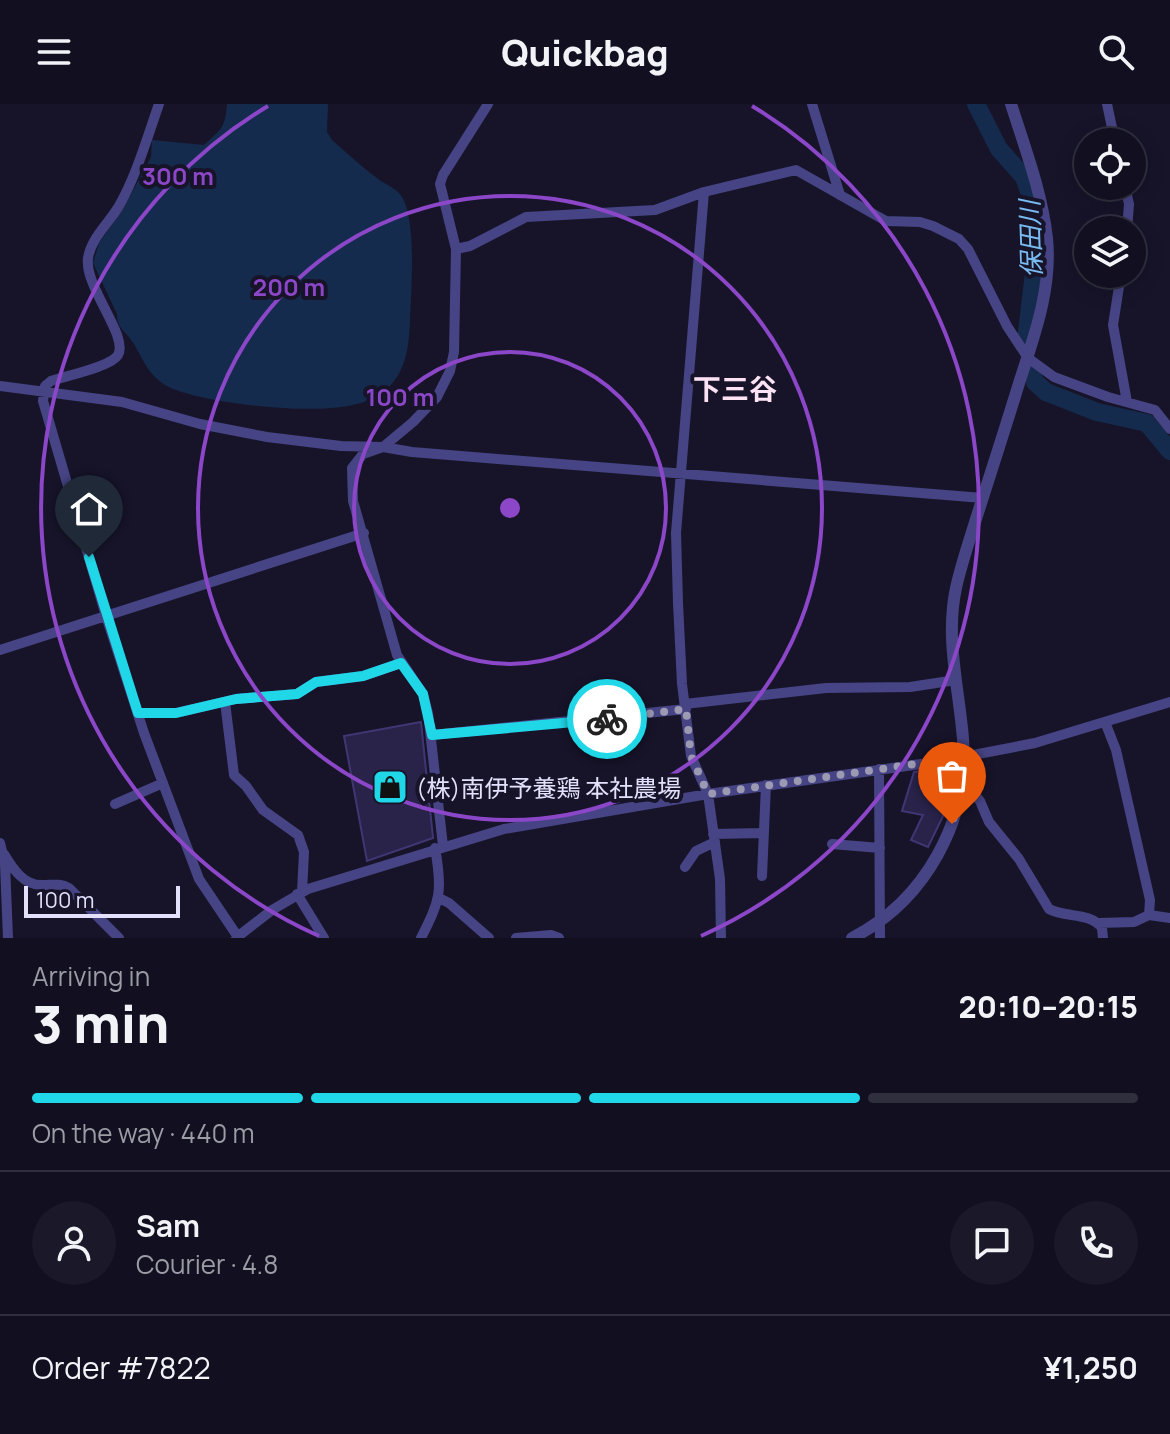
<!DOCTYPE html>
<html lang="en">
<head>
<meta charset="utf-8">
<style>
  :root { --surface:#110f20; --page:#1a1829; --text:#f1f3f6; --muted:#9c9ca5; --line:#302f3e; --accent:#20d7e8 }
  body { margin:0; font-family:Manrope,"Noto Sans JP",sans-serif; background:var(--page); color:var(--text); height:100vh; display:flex; flex-direction:column; font-size:30px; white-space:nowrap }
  * { box-sizing:border-box; margin:0 }
  p { font-size:26px; color:var(--muted) }
  .icon { flex:none; width:44px; height:44px; fill:none; stroke:currentColor; stroke-width:2; stroke-linecap:round; stroke-linejoin:round }
  .map { position:relative; height:834px; overflow:hidden }
  .panel { display:flex; flex-direction:column; background:var(--surface); flex:1 }
  .panel>* { flex:none }
  .fabs { position:absolute; left:1074px; top:24px; display:grid; gap:16px }
  .fabs a { display:grid; place-items:center; width:72px; height:72px; border-radius:50%; background:var(--surface); box-shadow:0 4px 20px #0003,0 0 0 2px var(--line); font-size:40px }
  .scale { position:absolute; left:24px; bottom:20px; width:156px; box-sizing:border-box; padding-left:8px; border:4px solid #e3e0fc; border-top:0; font-size:22px; line-height:28px; white-space:nowrap; color:#e3e0fc; -webkit-text-stroke:6px #17142a; paint-order:stroke }
  .pin { position:absolute; display:grid; place-items:center; width:68px; height:68px; color:#fff; margin:-82px -34px; border-radius:50% 50% 50% 0; rotate:-45deg; box-shadow:0 0 8px #0007 }
  .pin .icon { rotate:45deg }
  .courier { position:absolute; display:grid; place-items:center; width:80px; height:80px; margin:-40px; border:6px solid #20d7e8; border-radius:50%; background:#fff; color:#222; box-shadow:0 2px 10px #0007 }
  .headline em { font-style:normal; font-weight:800 }
  .headline div { display:flex; flex-direction:column-reverse }
  .headline { display:flex; align-items:center; justify-content:space-between; height:136px; padding:0 32px }
  h1 { font-size:52px; font-weight:800; line-height:60px }
  .bar { display:grid; grid-template-columns:repeat(4,1fr); gap:12px 8px; align-content:center; height:96px; padding:0 32px }
  .bar i { height:10px; border-radius:6px; background:var(--line) }
  .bar .selected { background:var(--accent) }
  .bar p { grid-column:span 4 }
  .line { display:flex; align-items:center; gap:20px; padding:0 32px; border-top:2px solid var(--line) }
  .line div { flex:1 }
  .round { display:grid; place-items:center; flex:none; width:84px; height:84px; border-radius:42px; background:var(--page) }
  header { display:flex; justify-content:space-between; align-items:center; height:104px; padding:0 32px; background:var(--surface); font-size:36px; font-weight:800 }
  .map>svg:first-child { display:block }
</style>
</head>
<body>
<header><svg class="icon" aria-label="menu" viewBox="0 0 24 24"><path d="M4 6h16M4 12h16M4 18h16"/></svg>Quickbag<svg class="icon" aria-label="search" viewBox="0 0 24 24"><circle cx="10" cy="10" r="6"/><path d="M15 15l6 6"/></svg></header>
<div class="map">
<svg width="1170" height="834" viewBox="0 0 1170 834">
  <rect width="100%" height="100%" fill="#17142a"/>
  <path fill="#152b4d" d="M227 0H328L327 28 332 36C347 49 362 63 378 75 386 81 397 84 402 93 415 114 412 171 411 195 409 226 412 258 390 282 375 298 350 303 329 304 295 308 188 298 162 279 148 269 142 254 134 240 127 228 117 225 117 210L93 159 99 139 122 107 151 53 152 36 204 41C221 25 225 25 227 0Z"/>
  <g fill="none" stroke-linecap="round" stroke-linejoin="round">
    <path stroke="#152b4d" stroke-width="18" d="M976 0 999 45 1024 73 1031 93 1036 152 1026 236
      M1031 265 1035 278 1046 288 1097 308 1147 319 1170 347"/>
  </g>
  <path fill="#292249" stroke="#413673" stroke-width="2" d="M421 618 433 734 367 757 344 632Z
    M939 665 951 680 948 702 928 743 911 736 923 711 902 707 914 668Z"/>
  <g fill="none" stroke-linecap="round" stroke-linejoin="round">
    <path stroke="#464484" stroke-width="10" d="M159 0C147 34 137 70 119 102 109 119 91 134 88 154 84 183 129 232 118 251 111 263 65 272 51 277L45 282 43 297 106 512 144 629 199 775 238 833
      M812 0 840 91
      M1107 0 1115 38
      M1125 82 1129 100 1127 126
      M704 88 676 429 678 499 682 580 691 652 708 690 720 775 721 834
      M456 145 470 142 526 113 655 106 704 88 796 66 886 117 920 118 933 122 959 135 968 145 1007 222 1028 254 1054 273 1108 293 1155 306 1170 325
      M1121 170 1113 221 1127 298
      M0 282 122 298 200 320 267 333 341 342 383 343 412 348 983 394
      M0 546 364 429
      M225 598 234 671 246 682 263 706 298 731 304 748 302 788
      M685 600 826 584 910 583 956 576
      M138 609H176L236 595 297 590 316 578 363 572 401 559
      M432 631 686 605
      M879 665 880 834
      M961 688 975 691 980 697 989 718 1019 755 1049 805C1066 814 1090 808 1102 824L1103 834
      M115 700 163 679
      M713 730 764 729
      M0 739 5 760 8 834
      M832 740 880 744
      M443 742 428 609 423 590 397 551 353 397 352 364 363 350 383 343 413 318 437 293 450 267 454 248 456 145 440 80 443 71 488 0
      M4 750C13 765 24 782 43 781 53 781 60 779 69 784L119 834
      M685 763 696 747 715 738
      M762 772 766 681
      M297 790 324 834
      M439 794 449 799 489 834
      M1149 811 1170 814
      M1099 819 1134 818 1149 811 1150 796 1116 646 1105 618
      M236 834 272 806 308 785 504 725 708 690 942 657 1035 639 1170 598
      M421 834C440 796 443 788 435 744
      M516 834 551 831 559 834"/>
    <path stroke="#464484" stroke-width="12" d="M852 834C925 797 970 716 963 635 959 584 945 535 956 484 961 461 969 438 976 415 991 368 1006 322 1020 276 1035 230 1052 183 1047 134 1042 89 1025 44 1011 0"/>
  </g>
  <g fill="none" stroke-linecap="round" stroke-linejoin="round">
    <path stroke="#9c99b2" stroke-width="8" stroke-dasharray="0 14.4" d="M607 615 686 605 691 652 708 690 964 653 961 688 952 720"/>
    <path stroke="#20d7e8" stroke-width="10" d="M89 453 138 609H176L236 595 297 590 316 578 363 572 401 559 423 590 432 631 607 615"/>
  </g>
  <g fill="none" stroke="#8b47c8" stroke-width="4">
    <circle cx="510" cy="404" r="156"/>
    <circle cx="510" cy="404" r="312"/>
    <path d="M319 832A469 469 0 0 1 268 2M752 2A469 469 0 0 1 701 832"/>
  </g>
  <defs>
    <symbol id="shop-square" viewBox="-11 -11 22 22"><rect x="-9" y="-9" width="18" height="18" rx="4" fill="#20d7e8" stroke="#17142a"/><path d="M-5-2.5h2.3a2.7 3.5 0 0 1 5.4 0H5L5.5 6h-11ZM-1.5-2.5h3a1.5 2.3 0 0 0-3 0Z" fill="#111"/></symbol>
  </defs>
  <g fill-rule="evenodd">
    <use href="#shop-square" x="370" y="663" width="40" height="40"/>
  </g>
  <g text-anchor="middle" dominant-baseline="central" stroke-width="8" stroke-linejoin="round" paint-order="stroke">
    <g font-size="24" fill="#e3e0fc" stroke="#17142a" text-anchor="start">
      <text x="416" y="683">(株)南伊予養鶏 本社農場</text>
    </g>
    <g font-size="26" font-style="italic" fill="#79bbf1" stroke="#17142a">
      <text transform="translate(1030 135) rotate(-92)">保田川</text>
    </g>
    <g font-size="28" font-weight="bold" fill="#fce2f3" stroke="#17142a">
      <text x="735" y="284">下三谷</text>
    </g>
  </g>
  <circle cx="510" cy="404" r="12" fill="#8b47c8" stroke="#17142a" stroke-width="4"/>
  <g font-size="24" text-anchor="middle" font-weight="bold" fill="#8b47c8" stroke="#17142a" stroke-width="8" stroke-linejoin="round" paint-order="stroke">
    <text x="178" y="81">300 m</text>
    <text x="289" y="192">200 m</text>
    <text x="400" y="302">100 m</text>
  </g>
</svg>
<div class="fabs">
<a><svg class="icon" aria-label="locate" viewBox="0 0 24 24"><circle cx="12" cy="12" r="6"/><path d="M12 2v4M12 18v4M2 12h4M18 12h4"/></svg></a>
<a><svg class="icon" aria-label="layers" viewBox="0 0 24 24"><path d="M12 4l9 5-9 5-9-5zM3 14l9 5 9-5"/></svg></a>
</div>
<div class="scale">100 m</div>
<div class="pin" style="left:952px;top:720px;background:#ea580c"><svg class="icon" aria-label="bag" viewBox="0 0 24 24"><path d="M5 8h14l-1 12H6zM9 8a3 3 0 0 1 6 0"/></svg></div>
<div class="pin" style="left:89px;top:453px;background:#1f2937"><svg class="icon" aria-label="home" viewBox="0 0 24 24"><path d="M3 11l9-7 9 7M6 9v11h12V9"/></svg></div>
<div class="courier" style="left:607px;top:615px"><svg class="icon" aria-label="bike" viewBox="0 0 24 24"><circle cx="6" cy="16" r="4"/><circle cx="18" cy="16" r="4"/><path d="M6 16l4-8h5l3 8M10 8l3 8H6M13 5h3"/></svg></div>
</div>
<section class="panel">
<div class="headline"><div><h1>3 min</h1><p>Arriving in</p></div><em>20:10–20:15</em></div>
<div class="bar"><i class="selected"></i><i class="selected"></i><i class="selected"></i><i></i><p>On the way · 440 m</p></div>
<div class="line" style="height:144px"><a class="round"><svg class="icon" aria-label="person" viewBox="0 0 24 24"><circle cx="12" cy="8" r="4"/><path d="M4 21q1-7 8-7t8 7"/></svg></a><div><b>Sam</b><p>Courier · 4.8</p></div><a class="round"><svg class="icon" aria-label="chat" viewBox="0 0 24 24"><path d="M4 5h16v11H9l-5 4z"/></svg></a><a class="round"><svg class="icon" aria-label="phone" viewBox="0 0 24 24"><path d="M5 4h4l2 5-3 2q2 4 5 5l2-3 5 2v4C11 20 4 13 5 4z"/></svg></a></div>
<div class="line" style="height:104px"><div>Order #7822</div><b>¥1,250</b></div>
</section>
</body>
</html>
